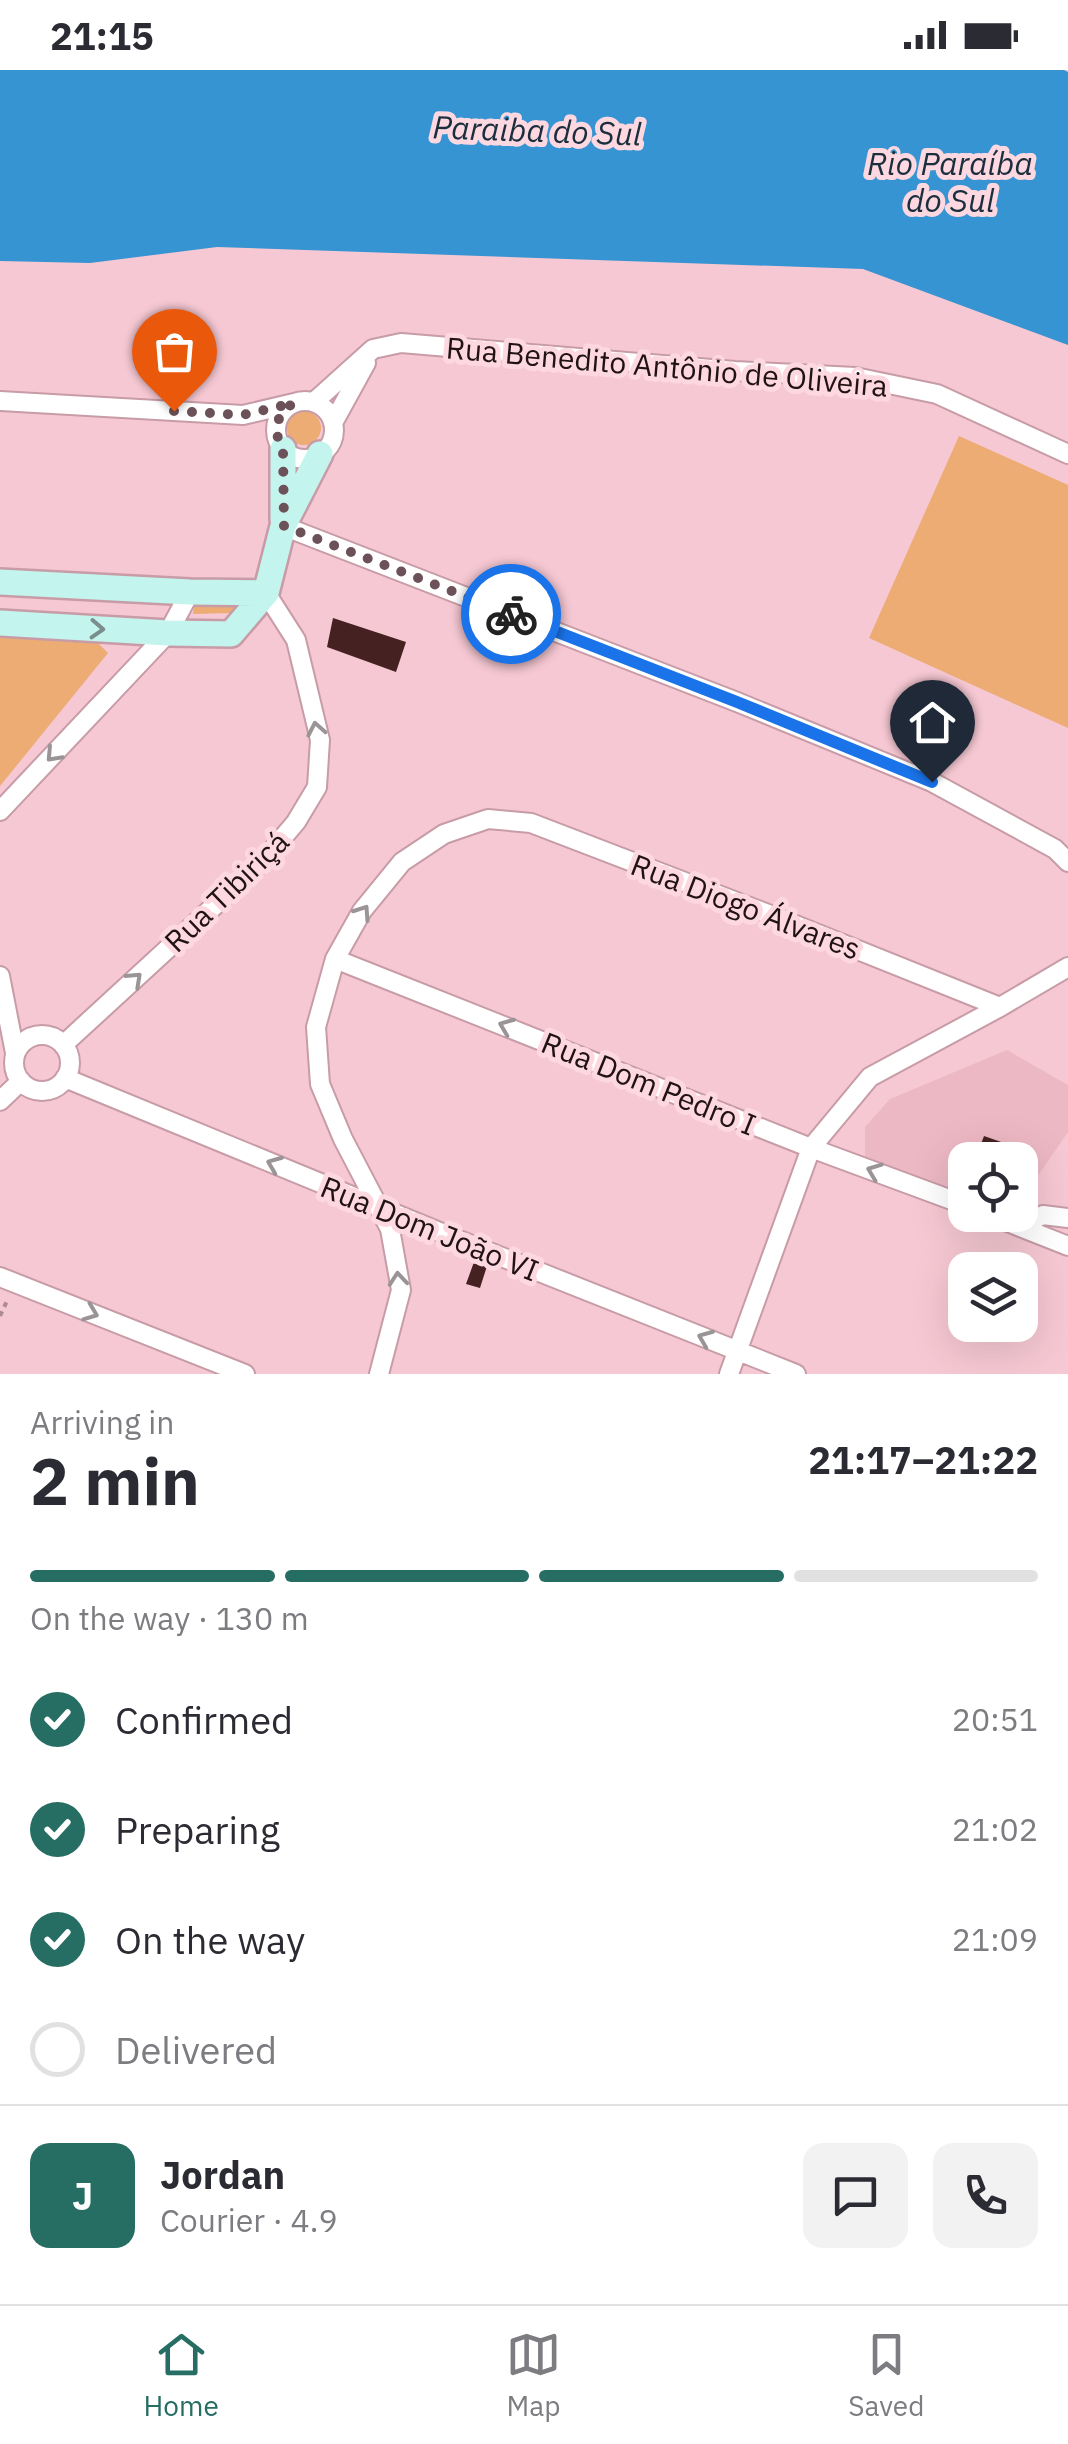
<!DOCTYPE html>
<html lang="en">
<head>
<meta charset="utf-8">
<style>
  :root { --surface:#fff; --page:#f2f2f3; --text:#2b2b33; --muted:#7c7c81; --line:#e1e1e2; --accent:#266d63 }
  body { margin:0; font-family:"IBM Plex Sans",sans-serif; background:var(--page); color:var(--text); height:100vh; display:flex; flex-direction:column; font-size:38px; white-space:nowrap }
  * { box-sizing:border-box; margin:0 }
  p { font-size:32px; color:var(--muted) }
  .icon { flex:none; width:55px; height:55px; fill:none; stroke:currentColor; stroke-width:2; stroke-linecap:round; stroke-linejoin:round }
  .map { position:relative; height:1304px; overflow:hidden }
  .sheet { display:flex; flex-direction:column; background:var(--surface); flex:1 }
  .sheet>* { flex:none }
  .buttons { position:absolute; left:948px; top:1072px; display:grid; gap:20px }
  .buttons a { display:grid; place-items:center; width:90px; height:90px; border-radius:20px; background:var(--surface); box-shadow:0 10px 40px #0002; font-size:50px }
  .pin { position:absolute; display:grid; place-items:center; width:85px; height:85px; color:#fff; margin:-102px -42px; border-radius:50% 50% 50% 0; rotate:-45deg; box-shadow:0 0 10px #0007 }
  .pin .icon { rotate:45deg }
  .courier { position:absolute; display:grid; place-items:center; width:100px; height:100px; margin:-50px; border:8px solid #1a73e8; border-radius:50%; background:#fff; color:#222; box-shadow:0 2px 12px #0007 }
  .overview em { font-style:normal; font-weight:700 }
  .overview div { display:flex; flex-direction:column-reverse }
  .overview { display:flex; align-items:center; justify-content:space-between; height:170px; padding:0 30px }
  h1 { font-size:65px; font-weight:700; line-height:75px }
  .bar { display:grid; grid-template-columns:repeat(4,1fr); gap:15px 10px; align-content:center; height:120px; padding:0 30px }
  .bar i { height:12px; border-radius:8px; background:var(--line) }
  .bar .selected { background:var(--accent) }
  .bar p { grid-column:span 4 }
  .line { display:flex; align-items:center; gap:25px; padding:0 30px; border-top:2px solid var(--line) }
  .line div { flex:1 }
  .round { display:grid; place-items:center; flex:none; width:105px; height:105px; border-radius:20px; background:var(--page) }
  ol { padding:0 30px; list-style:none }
  li { display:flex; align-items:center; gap:30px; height:110px }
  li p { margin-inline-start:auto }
  li .icon { padding:10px; border-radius:50%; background:var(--accent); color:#fff; stroke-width:4 }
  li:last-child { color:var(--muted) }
  li i { width:55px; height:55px; border:5px solid var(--line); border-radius:50% }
  .status { display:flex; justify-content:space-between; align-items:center; height:70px; padding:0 50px; background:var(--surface); direction:ltr }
  .status svg { height:28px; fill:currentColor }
  .dock { display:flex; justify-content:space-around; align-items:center; height:140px; border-top:2px solid var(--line); background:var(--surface); font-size:28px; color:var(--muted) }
  .dock a { display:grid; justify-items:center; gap:5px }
  .dock .selected { color:var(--accent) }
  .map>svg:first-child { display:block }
</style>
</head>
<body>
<div class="status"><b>21:15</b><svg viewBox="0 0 49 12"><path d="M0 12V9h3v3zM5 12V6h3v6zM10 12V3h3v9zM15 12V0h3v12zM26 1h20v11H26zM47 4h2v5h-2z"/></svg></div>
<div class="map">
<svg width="1068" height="1304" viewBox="0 0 1068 1304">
  <rect width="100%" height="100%" fill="#f6c8d3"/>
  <path fill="#ecb8c4" d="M1007 980 1068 1015V1062L1020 1132V1090H965V1124L865 1087V1057L890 1029Z"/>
  <path fill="#edac73" d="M287 358a17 17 0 1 1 34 0a17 17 0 1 1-34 0Z
    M959 366 1068 415V658L869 568Z
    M235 530 238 536 233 543 193 544 194 537 199 531Z
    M0 564 95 570 108 583 0 716Z"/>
  <path fill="#3694d2" d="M0 0H1064L1068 2V275L863 199 217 177 90 193 0 191Z"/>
  <path fill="#452221" d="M333 548 406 572 396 602 327 577Z
    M984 1066 1004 1073 998 1090H975Z
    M474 1192 487 1196 480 1218 466 1214Z"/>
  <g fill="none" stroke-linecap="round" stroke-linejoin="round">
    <defs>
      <path id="street" d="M0 331 243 345 294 333
        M276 360a29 29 0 1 1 58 0a29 29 0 1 1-58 0Z
        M314 332 373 279 401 273 735 301 855 307 937 324 1068 384
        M333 353 366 293
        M283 456 737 632 932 712 1055 779 1068 792
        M0 741 168 563 190 522
        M335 889 811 1078 965 1135
        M0 906 15 983
        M14 993a28 28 0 1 1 56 0a28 28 0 1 1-56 0Z
        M63 975 263 791 296 752 317 717 320 670 296 570 266 523
        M65 1008 459 1170 796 1304
        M0 1031 21 1011
        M990 1145 1068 1176
        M1020 1156 1043 1145 1068 1148
        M0 1207 245 1304
        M379 1304 401 1220 390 1159 343 1069 320 1014 316 957 335 889 362 841 402 792 444 764 488 749 531 753 768 844 1000 937
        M729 1304 811 1078 870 1007 1000 937 1068 897"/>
      <path id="secondary" d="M283 379V449
        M0 512 190 522 266 523
        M0 553 168 563 231 564 266 523 283 456 320 384"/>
    </defs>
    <use href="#street" stroke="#c79ca7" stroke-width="22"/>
    <use href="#secondary" stroke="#c79ca7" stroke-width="30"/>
    <path stroke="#ae8b93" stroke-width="4" stroke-dasharray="5 5" stroke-linecap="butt" d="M0 1246 7 1231"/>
    <use href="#street" stroke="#fff" stroke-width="18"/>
    <use href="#secondary" stroke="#c3f4ee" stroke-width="25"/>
  </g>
  <defs><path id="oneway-chevron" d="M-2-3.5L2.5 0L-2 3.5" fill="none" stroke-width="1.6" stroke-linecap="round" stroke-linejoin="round" transform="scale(2.5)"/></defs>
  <use stroke="#7a8e8d" href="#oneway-chevron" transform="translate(97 559) rotate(3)"/>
  <g stroke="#9b9496">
    <use href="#oneway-chevron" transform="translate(316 659) rotate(-101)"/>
    <use href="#oneway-chevron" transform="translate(53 685) rotate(133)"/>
    <use href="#oneway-chevron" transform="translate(363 842) rotate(-56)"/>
    <use href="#oneway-chevron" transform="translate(135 909) rotate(-43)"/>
    <use href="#oneway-chevron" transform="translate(506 956) rotate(-158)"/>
    <use href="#oneway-chevron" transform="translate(274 1094) rotate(-158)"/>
    <use href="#oneway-chevron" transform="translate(874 1101) rotate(-159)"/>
    <use href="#oneway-chevron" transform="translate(398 1209) rotate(-95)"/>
    <use href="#oneway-chevron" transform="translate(91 1243) rotate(21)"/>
    <use href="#oneway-chevron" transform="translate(705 1268) rotate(-158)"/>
  </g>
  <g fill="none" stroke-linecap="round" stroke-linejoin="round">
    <path stroke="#6c5258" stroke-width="10" stroke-dasharray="0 18" d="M174 341 243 345 294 333C276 343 272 361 283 380L284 456 511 544"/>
    <path stroke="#1a73e8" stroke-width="12" d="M511 544 737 632 932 712"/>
  </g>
  <g text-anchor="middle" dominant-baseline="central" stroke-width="10" stroke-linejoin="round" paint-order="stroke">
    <g font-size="30" fill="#211216" stroke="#fdd8e1">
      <text transform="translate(667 296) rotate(5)">Rua Benedito Antônio de Oliveira</text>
      <text transform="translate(226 821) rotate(-44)">Rua Tibiriçá</text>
      <text transform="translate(746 836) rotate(21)">Rua Diogo Álvares</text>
      <text transform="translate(649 1013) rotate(22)">Rua Dom Pedro I</text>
      <text transform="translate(430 1158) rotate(22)">Rua Dom João VI</text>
    </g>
    <g font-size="32" font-style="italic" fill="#1a2e3d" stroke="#fdd8e1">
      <text transform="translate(537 60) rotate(2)">Paraiba do Sul</text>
      <text x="950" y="93">Rio Paraíba<tspan x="950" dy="37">do Sul</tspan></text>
    </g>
  </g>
</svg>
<div class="buttons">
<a><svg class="icon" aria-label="locate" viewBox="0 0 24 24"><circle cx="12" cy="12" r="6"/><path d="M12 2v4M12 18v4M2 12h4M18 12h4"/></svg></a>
<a><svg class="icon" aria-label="layers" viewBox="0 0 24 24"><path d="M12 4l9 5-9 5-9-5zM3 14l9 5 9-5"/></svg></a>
</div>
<div class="pin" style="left:174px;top:341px;background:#ea580c"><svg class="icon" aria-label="bag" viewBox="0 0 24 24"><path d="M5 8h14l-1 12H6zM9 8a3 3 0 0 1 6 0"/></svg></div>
<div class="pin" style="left:932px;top:712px;background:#1f2937"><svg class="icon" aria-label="home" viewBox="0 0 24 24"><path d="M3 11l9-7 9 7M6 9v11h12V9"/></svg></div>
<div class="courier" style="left:511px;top:544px"><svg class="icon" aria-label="bike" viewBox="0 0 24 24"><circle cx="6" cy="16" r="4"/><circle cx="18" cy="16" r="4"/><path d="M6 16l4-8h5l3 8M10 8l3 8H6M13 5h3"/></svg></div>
</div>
<section class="sheet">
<div class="overview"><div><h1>2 min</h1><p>Arriving in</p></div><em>21:17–21:22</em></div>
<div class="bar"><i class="selected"></i><i class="selected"></i><i class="selected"></i><i></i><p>On the way · 130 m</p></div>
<ol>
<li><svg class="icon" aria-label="check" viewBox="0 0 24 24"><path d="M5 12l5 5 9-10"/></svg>Confirmed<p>20:51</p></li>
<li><svg class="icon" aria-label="check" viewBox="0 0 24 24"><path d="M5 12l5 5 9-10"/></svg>Preparing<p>21:02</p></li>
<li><svg class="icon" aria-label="check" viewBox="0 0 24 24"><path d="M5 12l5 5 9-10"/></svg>On the way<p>21:09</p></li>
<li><i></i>Delivered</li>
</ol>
<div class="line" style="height:180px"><b class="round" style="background:var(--accent);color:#fff">J</b><div><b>Jordan</b><p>Courier · 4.9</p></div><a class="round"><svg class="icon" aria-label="chat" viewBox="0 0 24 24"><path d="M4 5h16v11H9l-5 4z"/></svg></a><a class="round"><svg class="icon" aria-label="phone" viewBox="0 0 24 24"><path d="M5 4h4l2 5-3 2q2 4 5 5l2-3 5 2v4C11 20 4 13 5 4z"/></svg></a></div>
</section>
<nav class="dock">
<a class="selected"><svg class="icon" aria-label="home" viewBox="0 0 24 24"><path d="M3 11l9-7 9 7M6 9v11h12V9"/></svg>Home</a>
<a><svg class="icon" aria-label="map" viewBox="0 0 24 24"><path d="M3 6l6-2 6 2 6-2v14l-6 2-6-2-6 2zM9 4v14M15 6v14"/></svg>Map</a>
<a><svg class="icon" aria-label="saved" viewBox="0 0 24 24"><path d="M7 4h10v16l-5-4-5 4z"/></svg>Saved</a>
</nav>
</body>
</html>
